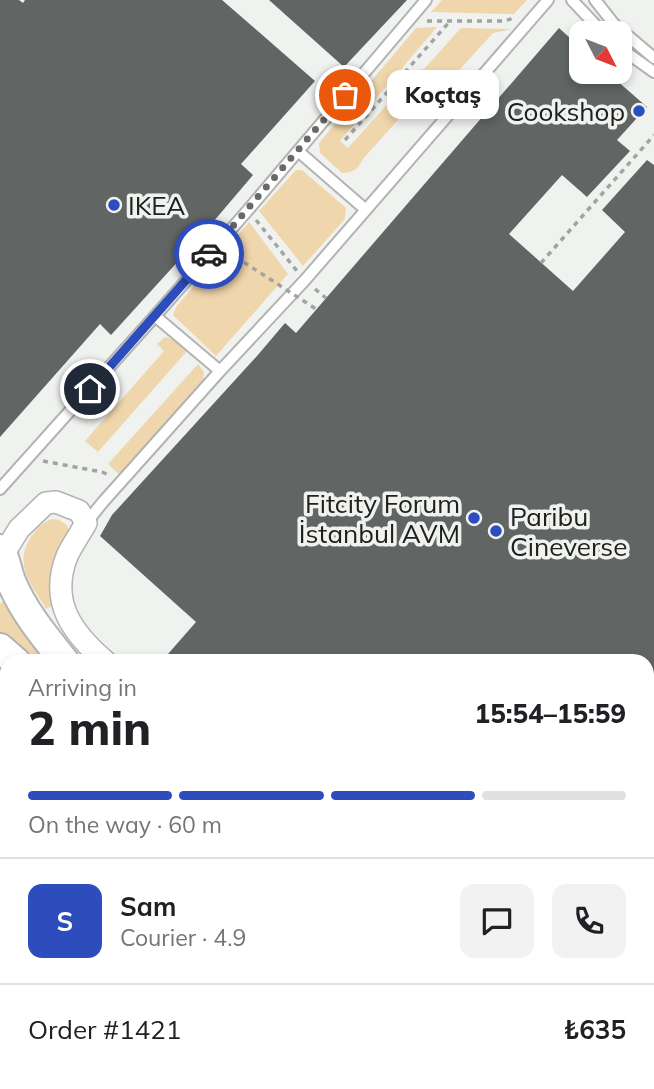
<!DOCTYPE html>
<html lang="en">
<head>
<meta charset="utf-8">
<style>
  :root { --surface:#fff; --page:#f2f2f2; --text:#202124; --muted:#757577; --line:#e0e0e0; --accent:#2d4dbd }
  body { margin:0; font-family:Mulish,sans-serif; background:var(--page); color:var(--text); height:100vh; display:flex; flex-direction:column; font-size:26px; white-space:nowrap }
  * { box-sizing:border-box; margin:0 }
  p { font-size:23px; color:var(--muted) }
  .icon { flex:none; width:38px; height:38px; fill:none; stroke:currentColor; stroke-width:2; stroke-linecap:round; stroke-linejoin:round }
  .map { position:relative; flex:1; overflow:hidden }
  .sheet { position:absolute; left:0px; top:654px; width:654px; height:436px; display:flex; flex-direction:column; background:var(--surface); border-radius:21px 21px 0 0; box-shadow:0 4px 10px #0003 }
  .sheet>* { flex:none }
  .needle { width:46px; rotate:132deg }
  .fabs { position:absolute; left:569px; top:21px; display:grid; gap:14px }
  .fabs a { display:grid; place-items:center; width:63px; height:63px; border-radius:14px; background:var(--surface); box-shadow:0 4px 10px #0003; font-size:35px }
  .pin { position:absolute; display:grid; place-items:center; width:60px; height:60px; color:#fff; margin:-30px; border:4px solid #fff; border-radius:50%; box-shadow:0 2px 7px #0007 }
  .courier { position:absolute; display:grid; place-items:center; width:70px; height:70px; margin:-35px; border:5px solid #2d4dbd; border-radius:50%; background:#fff; color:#222; box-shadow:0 2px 9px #0007 }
  .bubble { position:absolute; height:49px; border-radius:14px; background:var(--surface); box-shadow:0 4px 10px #0003; font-size:23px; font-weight:800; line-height:49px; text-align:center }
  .summary em { font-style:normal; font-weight:800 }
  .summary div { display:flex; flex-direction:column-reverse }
  .summary { display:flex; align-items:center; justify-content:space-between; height:119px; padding:0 28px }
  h1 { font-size:46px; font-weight:800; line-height:52px }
  .bar { display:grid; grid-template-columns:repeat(4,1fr); gap:10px 7px; align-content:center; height:84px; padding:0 28px }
  .bar i { height:9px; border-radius:5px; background:var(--line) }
  .bar .active { background:var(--accent) }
  .bar p { grid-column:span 4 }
  .line { display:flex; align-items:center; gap:18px; padding:0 28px; border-top:2px solid var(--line) }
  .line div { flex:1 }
  .round { display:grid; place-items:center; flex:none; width:74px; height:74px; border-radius:14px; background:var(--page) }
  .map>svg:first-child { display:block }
</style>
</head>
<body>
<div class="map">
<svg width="654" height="1089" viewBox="0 0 654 1089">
  <rect width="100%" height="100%" fill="#eff2ee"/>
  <path fill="#f0d6ac" d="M442 0H527L514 14 431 12Z
    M437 27 340 141 348 148 418 70 424 69 461 28 512 29 493 33 451 79 441 72 362 160C359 169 352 173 342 173L320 153 319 143 416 28Z
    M296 170H302L346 208 345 219 303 266 259 211Z
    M249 222 288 274 216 356 173 315 176 307Z
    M165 337 175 340 187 351 98 452 85 441 164 351 157 344Z
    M198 364 204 372 203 383 122 477 108 464Z
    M51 519 59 520 67 525 69 534C52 560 49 575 52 606L46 609C33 586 15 568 28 542 33 532 41 524 51 519Z
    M4 600 28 636 49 661H33L0 634V604Z"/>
  <path fill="#616563" d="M0 0H19L23 3 25 0H222L315 81 241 164 253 175 202 235 111 335 100 324 0 437Z
    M269 0H407L344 67Z
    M559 28 581 48V72H607L647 107 617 140 630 151 587 197 562 175 509 234 573 291 625 232 602 210 647 160 654 165V856L648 853V662H177L168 654 196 622 100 536 112 515 257 356 285 323 296 333Z
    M0 1040 7 1042V1083H28L20 1089H0Z
    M33 1083H49L54 1089H25Z"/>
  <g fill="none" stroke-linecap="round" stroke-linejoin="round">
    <defs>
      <path id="lane" d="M572 0 603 33
        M595 0 614 24 654 58
        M620 48 654 72
        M298 151 366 210
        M155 316 220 371
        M0 489 155 316 248 210 426 0
        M86 523 103 502 220 371 305 280 548 0"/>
      <path id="street" d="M3 555 19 529 46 503 56 502 79 511 86 523C80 534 72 545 67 556 49 602 72 633 106 662
        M0 875 7 881"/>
      <path id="secondary" d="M0 549C6 559 7 571 11 581 23 611 45 637 65 662
        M0 648 16 662
        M648 961 654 955
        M0 1014 7 1015
        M648 1028 654 1033
        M77 1083 81 1089"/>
      <path id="primary" d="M0 764 7 772
        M0 800 7 808
        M307 1083 313 1089"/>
    </defs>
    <use href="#lane" stroke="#b2b4b1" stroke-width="14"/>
    <use href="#street" stroke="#b2b4b1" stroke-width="24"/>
    <use href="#secondary" stroke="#b2b4b1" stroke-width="32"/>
    <use href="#primary" stroke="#cecece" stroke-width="35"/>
    <path stroke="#a2a4a1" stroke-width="3.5" stroke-dasharray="5 5" stroke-linecap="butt" d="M427 21H505L513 18
      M345 140 451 20
      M256 220 297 271
      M541 263 654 135
      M315 289 326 298
      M43 461 102 472 111 476"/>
    <use href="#lane" stroke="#fff" stroke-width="10"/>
    <use href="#street" stroke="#fff" stroke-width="21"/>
    <use href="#secondary" stroke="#fff" stroke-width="28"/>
    <use href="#primary" stroke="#c4c288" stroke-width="32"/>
    <defs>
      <path id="rail" d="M0 949 7 955
        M0 964 7 969
        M220 1083 238 1089
        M272 1083 292 1089"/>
    </defs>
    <use href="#rail" stroke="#878986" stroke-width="8"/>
    <use href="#rail" stroke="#eff2ee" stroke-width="5" stroke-dasharray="16" stroke-linecap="butt"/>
    <defs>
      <path id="primary-bridge" d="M272 1083 278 1089"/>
    </defs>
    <use href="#primary-bridge" stroke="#cecece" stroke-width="35" stroke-linecap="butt"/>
    <path stroke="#a2a4a1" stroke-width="3.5" stroke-dasharray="5 5" stroke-linecap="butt" d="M202 235 316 309"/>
    <use href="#primary-bridge" stroke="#c4c288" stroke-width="32"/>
  </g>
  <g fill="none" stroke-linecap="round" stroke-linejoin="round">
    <path stroke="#686a67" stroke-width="7" stroke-dasharray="0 12.6" d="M209 254 345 95"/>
    <path stroke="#2d4dbd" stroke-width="9" d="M90 389 209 254"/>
  </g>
  <g fill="#2d4dbd" stroke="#eff2ee" stroke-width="2.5">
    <circle cx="639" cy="111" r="7"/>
    <circle cx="114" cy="205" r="7"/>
    <circle cx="474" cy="518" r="7"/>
    <circle cx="496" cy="531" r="7"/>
  </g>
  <g text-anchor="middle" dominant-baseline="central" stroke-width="7" stroke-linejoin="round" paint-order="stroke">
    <g font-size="26" fill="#20211f" stroke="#eff2ee" text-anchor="end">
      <text x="625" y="111">Cookshop</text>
      <text x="128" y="205" text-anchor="start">IKEA</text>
      <text x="460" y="503">Fitcity Forum<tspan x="460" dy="30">İstanbul AVM</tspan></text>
      <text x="510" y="516" text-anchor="start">Paribu<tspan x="510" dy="30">Cineverse</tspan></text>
    </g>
  </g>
</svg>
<div class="fabs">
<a><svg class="needle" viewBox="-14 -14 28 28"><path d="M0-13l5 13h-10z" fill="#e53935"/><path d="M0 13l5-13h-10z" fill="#757577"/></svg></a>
</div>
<div class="pin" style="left:345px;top:95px;background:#ea580c"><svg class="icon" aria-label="bag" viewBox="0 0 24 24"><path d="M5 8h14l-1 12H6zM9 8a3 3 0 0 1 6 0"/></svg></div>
<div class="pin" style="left:90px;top:389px;background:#1f2937"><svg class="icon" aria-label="home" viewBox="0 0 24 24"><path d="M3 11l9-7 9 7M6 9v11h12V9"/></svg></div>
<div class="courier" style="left:209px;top:254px"><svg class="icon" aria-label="car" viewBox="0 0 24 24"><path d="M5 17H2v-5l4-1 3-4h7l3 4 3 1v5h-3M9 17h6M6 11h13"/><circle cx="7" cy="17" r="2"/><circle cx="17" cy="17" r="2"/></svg></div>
<div class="bubble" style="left:387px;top:70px;width:112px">Koçtaş</div>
<section class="sheet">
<div class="summary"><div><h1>2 min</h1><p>Arriving in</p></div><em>15:54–15:59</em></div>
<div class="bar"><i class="active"></i><i class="active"></i><i class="active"></i><i></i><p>On the way · 60 m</p></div>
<div class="line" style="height:126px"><b class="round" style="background:var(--accent);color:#fff">S</b><div><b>Sam</b><p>Courier · 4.9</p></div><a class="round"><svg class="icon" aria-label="chat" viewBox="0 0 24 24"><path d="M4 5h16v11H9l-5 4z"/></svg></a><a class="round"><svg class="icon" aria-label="phone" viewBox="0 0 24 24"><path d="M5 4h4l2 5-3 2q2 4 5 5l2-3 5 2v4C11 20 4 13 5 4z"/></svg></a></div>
<div class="line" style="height:91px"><div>Order #1421</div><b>₺635</b></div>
</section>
</div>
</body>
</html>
